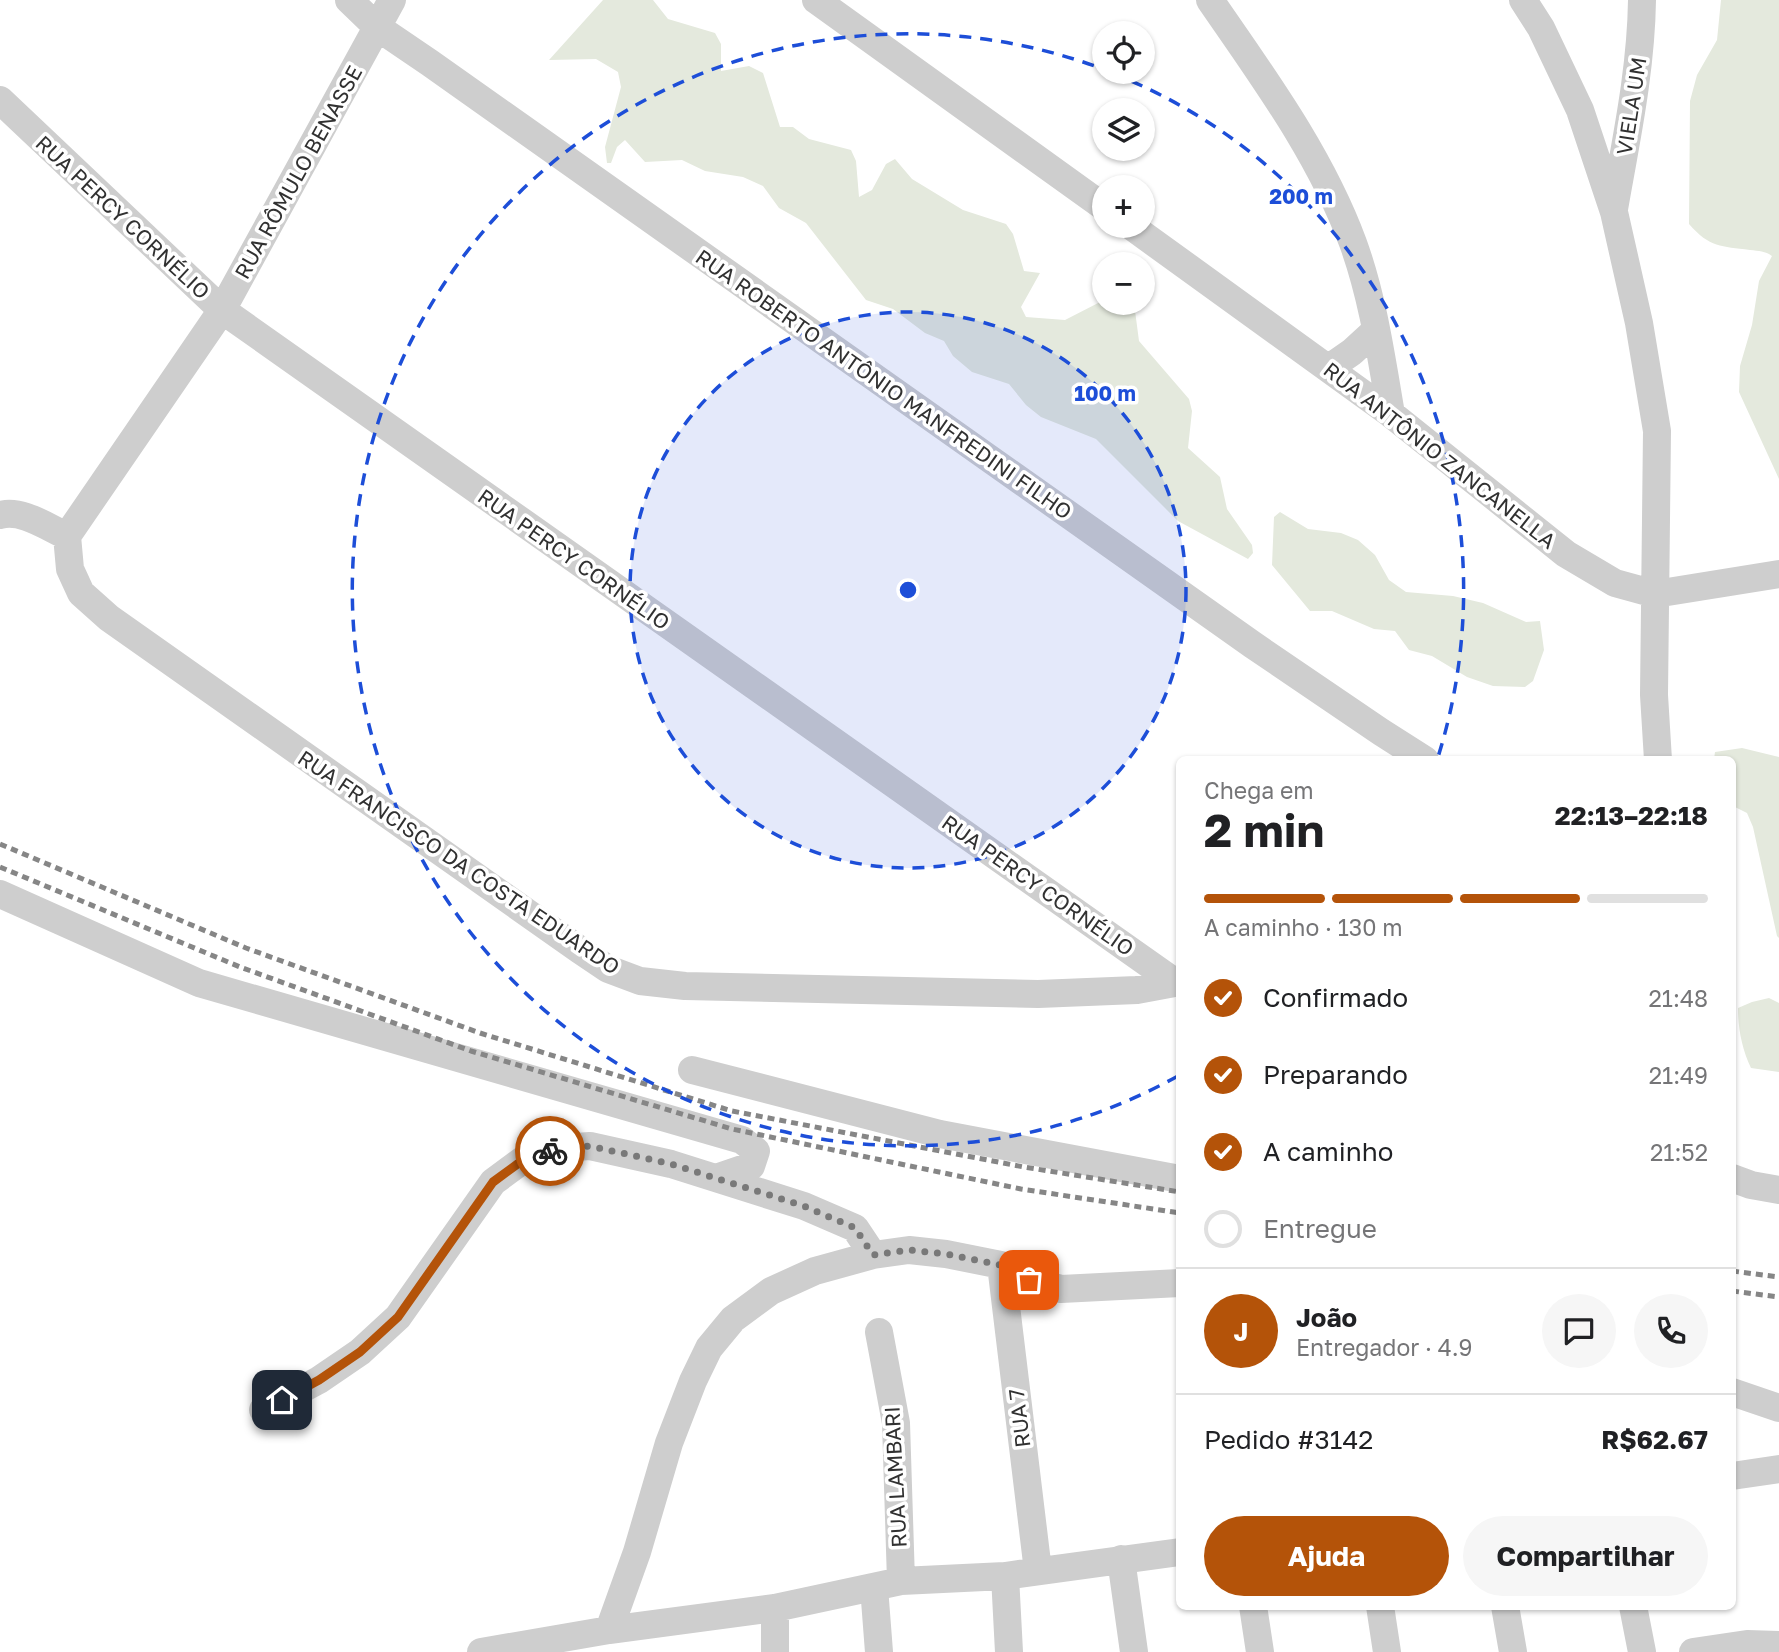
<!DOCTYPE html>
<html lang="pt">
<head>
<meta charset="utf-8">
<style>
  :root { --surface:#fff; --page:#f6f6f6; --text:#202124; --muted:#757577; --line:#e0e0e0; --accent:#b45309 }
  body { margin:0; font-family:"Golos Text",sans-serif; background:var(--page); color:var(--text); height:100vh; display:flex; flex-direction:column; font-size:26px; white-space:nowrap }
  * { box-sizing:border-box; margin:0 }
  p { font-size:23px; color:var(--muted) }
  .icon { flex:none; width:38px; height:38px; fill:none; stroke:currentColor; stroke-width:2; stroke-linecap:round; stroke-linejoin:round }
  .map { position:relative; flex:1; overflow:hidden }
  .sheet { position:absolute; left:1176px; top:756px; width:560px; height:854px; display:flex; flex-direction:column; background:var(--surface); border-radius:10px; box-shadow:0 2px 5px #0004 }
  .sheet>* { flex:none }
  .tools { position:absolute; left:1092px; top:21px; display:grid; gap:14px }
  .tools a { display:grid; place-items:center; width:63px; height:63px; border-radius:50%; background:var(--surface); box-shadow:0 2px 5px #0004; font-size:35px }
  .pin { position:absolute; display:grid; place-items:center; width:60px; height:60px; color:#fff; margin:-30px; border-radius:14px; box-shadow:0 4px 10px #0006 }
  .courier { position:absolute; display:grid; place-items:center; width:70px; height:70px; margin:-35px; border:5px solid #b45309; border-radius:50%; background:#fff; color:#222; box-shadow:0 2px 9px #0007 }
  .headline em { font-style:normal; font-weight:700 }
  .headline div { display:flex; flex-direction:column-reverse }
  .headline { display:flex; align-items:center; justify-content:space-between; height:119px; padding:0 28px }
  h1 { font-size:46px; font-weight:700; line-height:52px }
  .bar { display:grid; grid-template-columns:repeat(4,1fr); gap:10px 7px; align-content:center; height:84px; padding:0 28px }
  .bar i { height:9px; border-radius:5px; background:var(--line) }
  .bar .on { background:var(--accent) }
  .bar p { grid-column:span 4 }
  .line { display:flex; align-items:center; gap:18px; padding:0 28px; border-top:2px solid var(--line) }
  .line div { flex:1 }
  .round { display:grid; place-items:center; flex:none; width:74px; height:74px; border-radius:37px; background:var(--page) }
  ol { padding:0 28px; list-style:none }
  li { display:flex; align-items:center; gap:21px; height:77px }
  li p { margin-inline-start:auto }
  li .icon { padding:7px; border-radius:50%; background:var(--accent); color:#fff; stroke-width:4 }
  li:last-child { color:var(--muted) }
  li i { width:38px; height:38px; border:4px solid var(--line); border-radius:50% }
  .cta { display:flex; gap:14px; margin-top:auto; padding:14px 28px }
  .cta a { flex:1; height:80px; border-radius:42px; background:var(--accent); color:#fff; font-size:28px; font-weight:700; line-height:80px; text-align:center }
  .cta a+a { background:var(--page); color:var(--text) }
  .map>svg:first-child { display:block }
</style>
</head>
<body>
<div class="map">
<svg width="1779" height="1652" viewBox="0 0 1779 1652">
  <rect width="100%" height="100%" fill="#fff"/>
  <path fill="#e4e9dd" d="M603 0H653L668 19 715 33 721 44V71L749 66 763 73 780 127H793L809 139 851 150 856 161 859 197 872 190 886 164 895 159 912 179 963 210 1006 224 1013 234 1024 271 1040 273 1021 307 1026 317 1065 320 1104 300V303H1134L1139 341 1189 399 1192 411 1188 448 1220 477 1227 509 1252 545 1253 553 1248 559 1178 521 1096 439 1041 417 1026 405 1009 384 972 372 953 356 944 341 925 333 893 309 866 300 806 223 779 208 763 186 743 177 705 171 682 160 645 162 625 140 617 147 611 163H607L605 147 621 87 618 72 596 59 549 60Z
    M1721 0H1779V479L1739 392 1740 366 1752 325 1759 281 1772 256C1765 251 1759 251 1750 250 1721 246 1710 248 1689 224L1690 101 1697 75 1717 40Z
    M1280 512 1308 529 1341 533 1358 540 1375 555 1389 580 1406 592 1453 596 1483 603 1526 622 1540 621 1544 650 1533 681 1525 687 1493 686 1467 677 1432 656 1409 650 1395 631 1374 629 1332 611H1310L1272 565 1274 517Z
    M1742 748 1779 757V938L1777 936 1753 827 1747 813 1733 806 1732 760 1714 759 1715 752Z
    M1769 998 1779 1003V1072L1751 1068C1742 1049 1738 1029 1738 1008L1752 1002Z"/>
  <g fill="none" stroke-linecap="round" stroke-linejoin="round">
    <path stroke="#cecece" stroke-width="28" d="M349 0 377 27 430 63 1253 645 1381 732 1425 760
      M392 0 222 310 67 536 70 569 81 593 109 618 580 950 608 969 640 981 685 986 1038 994 1137 990 1180 982
      M816 0 1104 207
      M1210 0C1263 77 1320 154 1353 243 1373 298 1381 356 1391 414
      M1523 0 1541 28 1580 110 1614 212 1639 323 1657 431 1654 695 1658 760
      M0 100 222 310 1176 983
      M1614 209C1626 140 1641 71 1642 0
      M1131 226 1391 414 1566 554 1615 583 1655 594 1779 574
      M1329 368 1352 352 1376 330
      M0 515C22 509 47 527 67 536
      M0 894 199 983 742 1140 756 1151 751 1166 716 1178
      M692 1070 940 1134 1180 1179
      M1732 1178 1751 1185 1779 1190
      M1001 1265 1038 1571
      M879 1332 896 1423 901 1581
      M1732 1392 1779 1408
      M263 1410 319 1380 360 1352 398 1317 493 1182 527 1157 560 1148 590 1146 671 1164 804 1206 855 1228 873 1255
      M1732 1476 1779 1469
      M1121 1559 1134 1652
      M1005 1576 1009 1652
      M874 1587 879 1652
      M1253 1606 1260 1652
      M1380 1606 1387 1652
      M1505 1606 1513 1652
      M1633 1606 1642 1652
      M609 1630 637 1552 669 1443 693 1381 709 1348 733 1319 771 1291 815 1271 873 1255 909 1250 946 1254 1001 1265 1029 1280 1061 1289 1180 1283
      M481 1652 609 1630 775 1608 901 1581 1005 1576 1180 1552
      M775 1652V1608
      M1693 1652 1747 1644 1779 1645"/>
    <path stroke="#868686" stroke-width="5" stroke-dasharray="7 5" stroke-linecap="butt" d="M0 844 246 948 480 1033 732 1111 1024 1167 1180 1192
      M0 867 240 967 471 1051 732 1129 1021 1189 1180 1213
      M1732 1271 1779 1277
      M1732 1291 1779 1297"/>
  </g>
  <g fill="none" stroke-linecap="round" stroke-linejoin="round">
    <path stroke="#797979" stroke-width="7" stroke-dasharray="0 12.6" d="M550 1151 560 1148 590 1146 671 1164 804 1206 855 1228 873 1255 909 1250 946 1254 1001 1265 1029 1280"/>
    <path stroke="#b45309" stroke-width="9" d="M282 1400 319 1380 360 1352 398 1317 493 1182 527 1157 550 1151"/>
  </g>
  <circle cx="908" cy="590" r="278" fill="#1d4ed8" fill-opacity=".12"/>
  <g fill="none" stroke="#1d4ed8" stroke-width="3.5" stroke-dasharray="12 9">
    <circle cx="908" cy="590" r="278"/>
    <path d="M1178 1076A556 556 0 1 1 1103 69M1112 73A556 556 0 0 1 1438 757"/>
  </g>
  <g text-anchor="middle" dominant-baseline="central" stroke-width="7" stroke-linejoin="round" paint-order="stroke">
    <g font-size="21" fill="#313131" stroke="#fff">
      <text transform="translate(1631 106) rotate(-81)">VIELA UM</text>
      <text transform="translate(298 172) rotate(-61)">RUA RÔMULO BENASSE</text>
      <text transform="translate(123 217) rotate(43)">RUA PERCY CORNÉLIO</text>
      <text transform="translate(884 384) rotate(35)">RUA ROBERTO ANTÔNIO MANFREDINI FILHO</text>
      <text transform="translate(1440 455) rotate(38)">RUA ANTÔNIO ZANCANELLA</text>
      <text transform="translate(574 559) rotate(35)">RUA PERCY CORNÉLIO</text>
      <text transform="translate(459 862) rotate(34)">RUA FRANCISCO DA COSTA EDUARDO</text>
      <text transform="translate(1038 885) rotate(35)">RUA PERCY CORNÉLIO</text>
      <text transform="translate(1019 1418) rotate(-97)">RUA 7</text>
      <text transform="translate(895 1477) rotate(-93)">RUA LAMBARI</text>
    </g>
  </g>
  <circle cx="908" cy="590" r="10" fill="#1d4ed8" stroke="#fff" stroke-width="3.5"/>
  <g font-size="21" text-anchor="middle" font-weight="bold" fill="#1d4ed8" stroke="#fff" stroke-width="7" stroke-linejoin="round" paint-order="stroke">
    <text x="1301" y="204">200 m</text>
    <text x="1105" y="401">100 m</text>
  </g>
</svg>
<div class="tools">
<a><svg class="icon" aria-label="locate" viewBox="0 0 24 24"><circle cx="12" cy="12" r="6"/><path d="M12 2v4M12 18v4M2 12h4M18 12h4"/></svg></a>
<a><svg class="icon" aria-label="layers" viewBox="0 0 24 24"><path d="M12 4l9 5-9 5-9-5zM3 14l9 5 9-5"/></svg></a>
<a>+</a>
<a>−</a>
</div>
<div class="pin" style="left:1029px;top:1280px;background:#ea580c"><svg class="icon" aria-label="bag" viewBox="0 0 24 24"><path d="M5 8h14l-1 12H6zM9 8a3 3 0 0 1 6 0"/></svg></div>
<div class="pin" style="left:282px;top:1400px;background:#1f2937"><svg class="icon" aria-label="home" viewBox="0 0 24 24"><path d="M3 11l9-7 9 7M6 9v11h12V9"/></svg></div>
<div class="courier" style="left:550px;top:1151px"><svg class="icon" aria-label="bike" viewBox="0 0 24 24"><circle cx="6" cy="16" r="4"/><circle cx="18" cy="16" r="4"/><path d="M6 16l4-8h5l3 8M10 8l3 8H6M13 5h3"/></svg></div>
<section class="sheet">
<div class="headline"><div><h1>2 min</h1><p>Chega em</p></div><em>22:13–22:18</em></div>
<div class="bar"><i class="on"></i><i class="on"></i><i class="on"></i><i></i><p>A caminho · 130 m</p></div>
<ol>
<li><svg class="icon" aria-label="check" viewBox="0 0 24 24"><path d="M5 12l5 5 9-10"/></svg>Confirmado<p>21:48</p></li>
<li><svg class="icon" aria-label="check" viewBox="0 0 24 24"><path d="M5 12l5 5 9-10"/></svg>Preparando<p>21:49</p></li>
<li><svg class="icon" aria-label="check" viewBox="0 0 24 24"><path d="M5 12l5 5 9-10"/></svg>A caminho<p>21:52</p></li>
<li><i></i>Entregue</li>
</ol>
<div class="line" style="height:126px"><b class="round" style="background:var(--accent);color:#fff">J</b><div><b>João</b><p>Entregador · 4.9</p></div><a class="round"><svg class="icon" aria-label="chat" viewBox="0 0 24 24"><path d="M4 5h16v11H9l-5 4z"/></svg></a><a class="round"><svg class="icon" aria-label="phone" viewBox="0 0 24 24"><path d="M5 4h4l2 5-3 2q2 4 5 5l2-3 5 2v4C11 20 4 13 5 4z"/></svg></a></div>
<div class="line" style="height:91px"><div>Pedido #3142</div><b>R$62.67</b></div>
<div class="cta"><a>Ajuda</a><a>Compartilhar</a></div>
</section>
</div>
</body>
</html>
